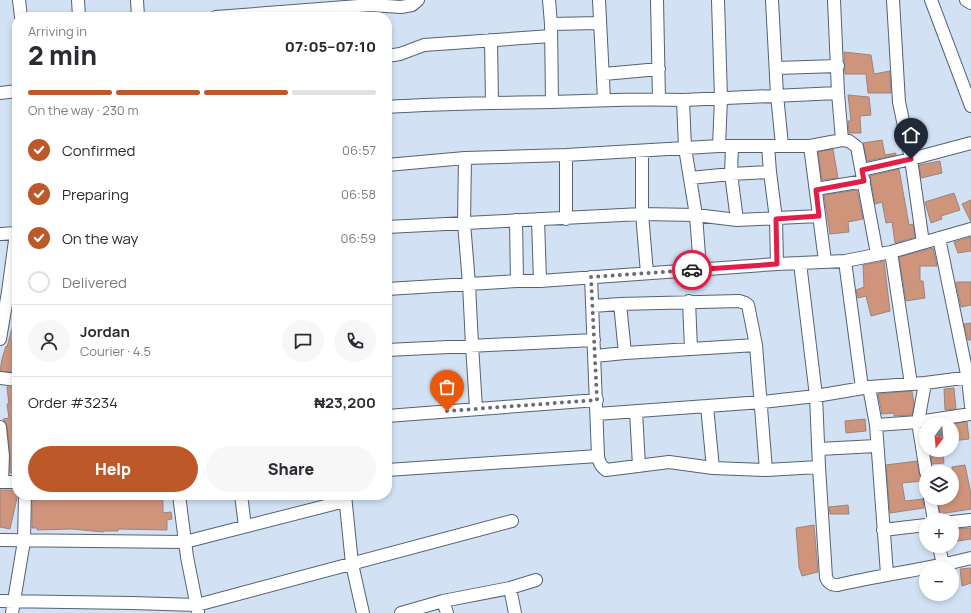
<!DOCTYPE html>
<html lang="en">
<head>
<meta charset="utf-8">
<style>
  :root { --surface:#fff; --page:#f7f7f7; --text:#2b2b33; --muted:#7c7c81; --line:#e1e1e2; --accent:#bd5828 }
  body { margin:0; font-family:Manrope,sans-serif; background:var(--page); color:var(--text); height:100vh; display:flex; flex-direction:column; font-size:15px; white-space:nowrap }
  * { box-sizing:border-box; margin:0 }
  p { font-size:13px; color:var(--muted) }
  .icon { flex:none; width:22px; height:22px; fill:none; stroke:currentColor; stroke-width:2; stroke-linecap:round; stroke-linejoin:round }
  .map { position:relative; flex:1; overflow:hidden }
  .sheet { position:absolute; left:12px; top:12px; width:380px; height:488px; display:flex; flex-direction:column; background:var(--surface); border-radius:16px; box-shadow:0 2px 6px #0003 }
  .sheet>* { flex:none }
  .needle { width:26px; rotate:196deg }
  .tools { position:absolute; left:919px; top:417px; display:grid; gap:8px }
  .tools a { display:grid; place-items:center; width:40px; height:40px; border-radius:50%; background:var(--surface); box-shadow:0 2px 6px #0003; font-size:20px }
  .pin { position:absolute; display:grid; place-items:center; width:34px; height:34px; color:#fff; margin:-41px -17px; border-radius:50% 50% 50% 0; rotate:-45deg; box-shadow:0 0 4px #0007 }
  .pin .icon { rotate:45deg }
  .courier { position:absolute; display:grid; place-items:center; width:40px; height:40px; margin:-20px; border:3px solid #e11d48; border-radius:50%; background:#fff; color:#222; box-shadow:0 1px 5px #0007 }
  .summary em { font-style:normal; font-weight:800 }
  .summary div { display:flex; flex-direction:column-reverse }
  .summary { display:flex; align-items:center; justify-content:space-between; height:68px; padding:0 16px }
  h1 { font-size:26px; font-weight:800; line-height:30px }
  .bar { display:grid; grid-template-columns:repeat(4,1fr); gap:6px 4px; align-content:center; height:48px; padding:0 16px }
  .bar i { height:5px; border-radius:3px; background:var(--line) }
  .bar .active { background:var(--accent) }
  .bar p { grid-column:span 4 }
  .line { display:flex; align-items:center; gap:10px; padding:0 16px; border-top:1px solid var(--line) }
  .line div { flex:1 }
  .round { display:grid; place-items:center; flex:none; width:42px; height:42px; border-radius:21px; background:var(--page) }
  ol { padding:0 16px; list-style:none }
  li { display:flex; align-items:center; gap:12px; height:44px }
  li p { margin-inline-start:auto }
  li .icon { padding:4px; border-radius:50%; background:var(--accent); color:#fff; stroke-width:4 }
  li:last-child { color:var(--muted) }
  li i { width:22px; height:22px; border:2px solid var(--line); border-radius:50% }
  .button { display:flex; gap:8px; margin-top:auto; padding:8px 16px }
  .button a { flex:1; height:46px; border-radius:24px; background:var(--accent); color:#fff; font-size:16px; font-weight:800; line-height:46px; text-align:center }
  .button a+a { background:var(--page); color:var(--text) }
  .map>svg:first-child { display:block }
</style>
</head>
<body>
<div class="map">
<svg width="971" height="613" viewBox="0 0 971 613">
  <rect width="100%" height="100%" fill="#d2e2f4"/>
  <path fill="#cf947c" stroke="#9b857c" d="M844 52 871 55 874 74 890 71 891 93H868L866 74H845Z
    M848 95 869 97 871 115 860 116 861 133H849L848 121H851Z
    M882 140 885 155 896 153V155L867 161 863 143Z
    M833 149 838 178 822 180 818 152Z
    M940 161 942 173 921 178 919 165Z
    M899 169 909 225 913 224 915 237 895 243 892 222 886 223 882 202 875 204 870 176Z
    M857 190 863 219 848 222 849 232 830 234 824 195Z
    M954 193 960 210 941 216 942 219 931 223 925 202Z
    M971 200V222L962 204Z
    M971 237V251L958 253 954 242Z
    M933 248 937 266H920V281H923L925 298 906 301 899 257Z
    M884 261 890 311 871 316 866 296 858 298 856 290 864 287 863 265Z
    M956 282H971V305L961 307Z
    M15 318H17V372L0 371 2 359 6 346 7 347Z
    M971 323V340H968L964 324Z
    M7 387H17V474L10 473V455L7 426 3 419 9 418 7 404H9Z
    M954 388 956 409 945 410 944 389Z
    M912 391 914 404 912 415 894 416V413L882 414 878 394Z
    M865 419 866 431 846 433 845 421Z
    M967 422 969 439 952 441V424Z
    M943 453 944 463 932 464 931 454Z
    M917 461 919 474 923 481 902 483 905 501 923 499 924 508 890 513 886 465Z
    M965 465 971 494V509L940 514 938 498H952V467Z
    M0 490H17V498L10 529 0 527Z
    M37 495H130L132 500 144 498V495H163V513L171 512 172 519 167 520V530L118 529V531H104L103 532 72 529 37 530V528H32V500L36 501Z
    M848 505 849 514H830L829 507Z
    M814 525 818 572 802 576 799 567 796 528Z
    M971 528V539L952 542V529Z
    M971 568V583L962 586 960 569Z"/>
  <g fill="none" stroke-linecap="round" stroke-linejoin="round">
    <defs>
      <path id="minor" d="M19 0 21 17
        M78 0 79 17
        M137 0 138 17
        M549 0 551 24 552 102
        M599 0 604 100
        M657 0 659 99
        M718 0 721 98 719 146
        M772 0 777 95 782 145
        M834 0 838 93 842 140
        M893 0 899 102 911 159 923 243
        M931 0 971 106
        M966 0 971 3
        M216 17 371 5 401 7 412 5 418 0
        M551 24 600 23
        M491 40 492 102
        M387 56 400 54 424 45 551 36
        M776 68 838 66
        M604 74 659 69
        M0 93 17 91
        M683 100 685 148 696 215 700 269
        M387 107C442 103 497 103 552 102 595 101 639 98 683 100L838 93
        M768 146 770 172 776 219 777 264
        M810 146 825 261
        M732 147 731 174 737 220
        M642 151V214L647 273
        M465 158 464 223 469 284 472 345 476 408
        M387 165 465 158 566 155 719 146H810L842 140 849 141 857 147 877 254
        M862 170 911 159 971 143
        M690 178 731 174 770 172
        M816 189 864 181
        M538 219 540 281
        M566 219V155
        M516 220 517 281
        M387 227 642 214 696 215 737 220 819 216
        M0 234 17 233
        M939 238 968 379 971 406
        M891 252 911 384
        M845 261 862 388
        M800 263 816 396 819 467 826 577C828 583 831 585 838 585 882 575 927 569 971 558
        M591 277 598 456C599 463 601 466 606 470L669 462 713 468 766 470 819 467
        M387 289 517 281H540L777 264 845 261 891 252 971 229
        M689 301 691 349
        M620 304 625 353
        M593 306 620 304 739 301 745 303 748 305 756 345 766 470
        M0 339 8 292 16 233
        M387 350 594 340
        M595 356 625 353 756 345
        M0 378 17 380
        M925 383 918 422 926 472
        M869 387 876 425 887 574
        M707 406 713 468
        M636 411 639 466
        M597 414 762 402 816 396 869 387 925 383 971 377
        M387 416 597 400
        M876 425 918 422 971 414
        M0 427 3 456 2 482
        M819 449 876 446
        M387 470 598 456
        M0 482H17
        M179 495 187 557 198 612
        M241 495 245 526
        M345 495 352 564 363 613
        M930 498 934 520
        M952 522 971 520
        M883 530 926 525
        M0 540 185 542 345 501
        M939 546 943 565
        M510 588 515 613
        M0 601 132 603 197 605 512 521
        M443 601 447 613
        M12 613 24 541 25 495
        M401 613 443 601 510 588 536 580"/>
    </defs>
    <use href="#minor" stroke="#556271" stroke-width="14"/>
    <use href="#minor" stroke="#fff" stroke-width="12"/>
  </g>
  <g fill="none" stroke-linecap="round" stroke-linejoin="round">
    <path stroke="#646d78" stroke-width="4" stroke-dasharray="0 7.2" d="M447 411 597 400 591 277 692 270"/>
    <path stroke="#e11d48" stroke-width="5" d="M692 270 777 264 776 219 819 216 816 190 864 181 862 170 911 159"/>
  </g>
</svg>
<div class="tools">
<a><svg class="needle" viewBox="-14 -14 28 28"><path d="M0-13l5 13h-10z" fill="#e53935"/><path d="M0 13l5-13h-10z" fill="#7c7c81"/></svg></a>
<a><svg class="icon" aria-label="layers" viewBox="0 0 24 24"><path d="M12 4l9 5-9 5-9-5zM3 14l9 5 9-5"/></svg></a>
<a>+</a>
<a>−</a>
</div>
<div class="pin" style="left:447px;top:411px;background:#ea580c"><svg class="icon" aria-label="bag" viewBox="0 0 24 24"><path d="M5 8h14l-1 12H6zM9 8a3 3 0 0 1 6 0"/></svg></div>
<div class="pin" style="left:911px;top:159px;background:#1f2937"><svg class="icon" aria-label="home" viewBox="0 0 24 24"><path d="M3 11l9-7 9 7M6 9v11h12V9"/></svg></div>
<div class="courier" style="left:692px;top:270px"><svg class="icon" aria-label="car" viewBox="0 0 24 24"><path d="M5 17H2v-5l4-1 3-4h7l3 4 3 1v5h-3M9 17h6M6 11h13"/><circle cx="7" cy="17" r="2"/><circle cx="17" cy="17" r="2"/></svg></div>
<section class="sheet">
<div class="summary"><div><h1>2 min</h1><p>Arriving in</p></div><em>07:05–07:10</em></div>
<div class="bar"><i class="active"></i><i class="active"></i><i class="active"></i><i></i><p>On the way · 230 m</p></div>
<ol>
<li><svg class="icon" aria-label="check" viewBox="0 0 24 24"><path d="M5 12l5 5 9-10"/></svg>Confirmed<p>06:57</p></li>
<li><svg class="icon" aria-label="check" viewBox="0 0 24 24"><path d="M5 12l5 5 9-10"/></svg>Preparing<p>06:58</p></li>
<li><svg class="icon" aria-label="check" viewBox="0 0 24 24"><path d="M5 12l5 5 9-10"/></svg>On the way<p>06:59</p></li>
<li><i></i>Delivered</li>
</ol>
<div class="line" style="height:72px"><a class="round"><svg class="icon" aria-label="person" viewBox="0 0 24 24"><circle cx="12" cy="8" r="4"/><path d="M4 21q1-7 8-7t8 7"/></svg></a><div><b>Jordan</b><p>Courier · 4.5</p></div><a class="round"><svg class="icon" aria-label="chat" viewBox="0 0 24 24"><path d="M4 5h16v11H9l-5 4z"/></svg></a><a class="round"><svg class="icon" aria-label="phone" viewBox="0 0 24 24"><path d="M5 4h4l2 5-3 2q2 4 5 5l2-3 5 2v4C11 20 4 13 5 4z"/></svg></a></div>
<div class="line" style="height:52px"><div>Order #3234</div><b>₦23,200</b></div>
<div class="button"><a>Help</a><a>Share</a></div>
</section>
</div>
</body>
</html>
